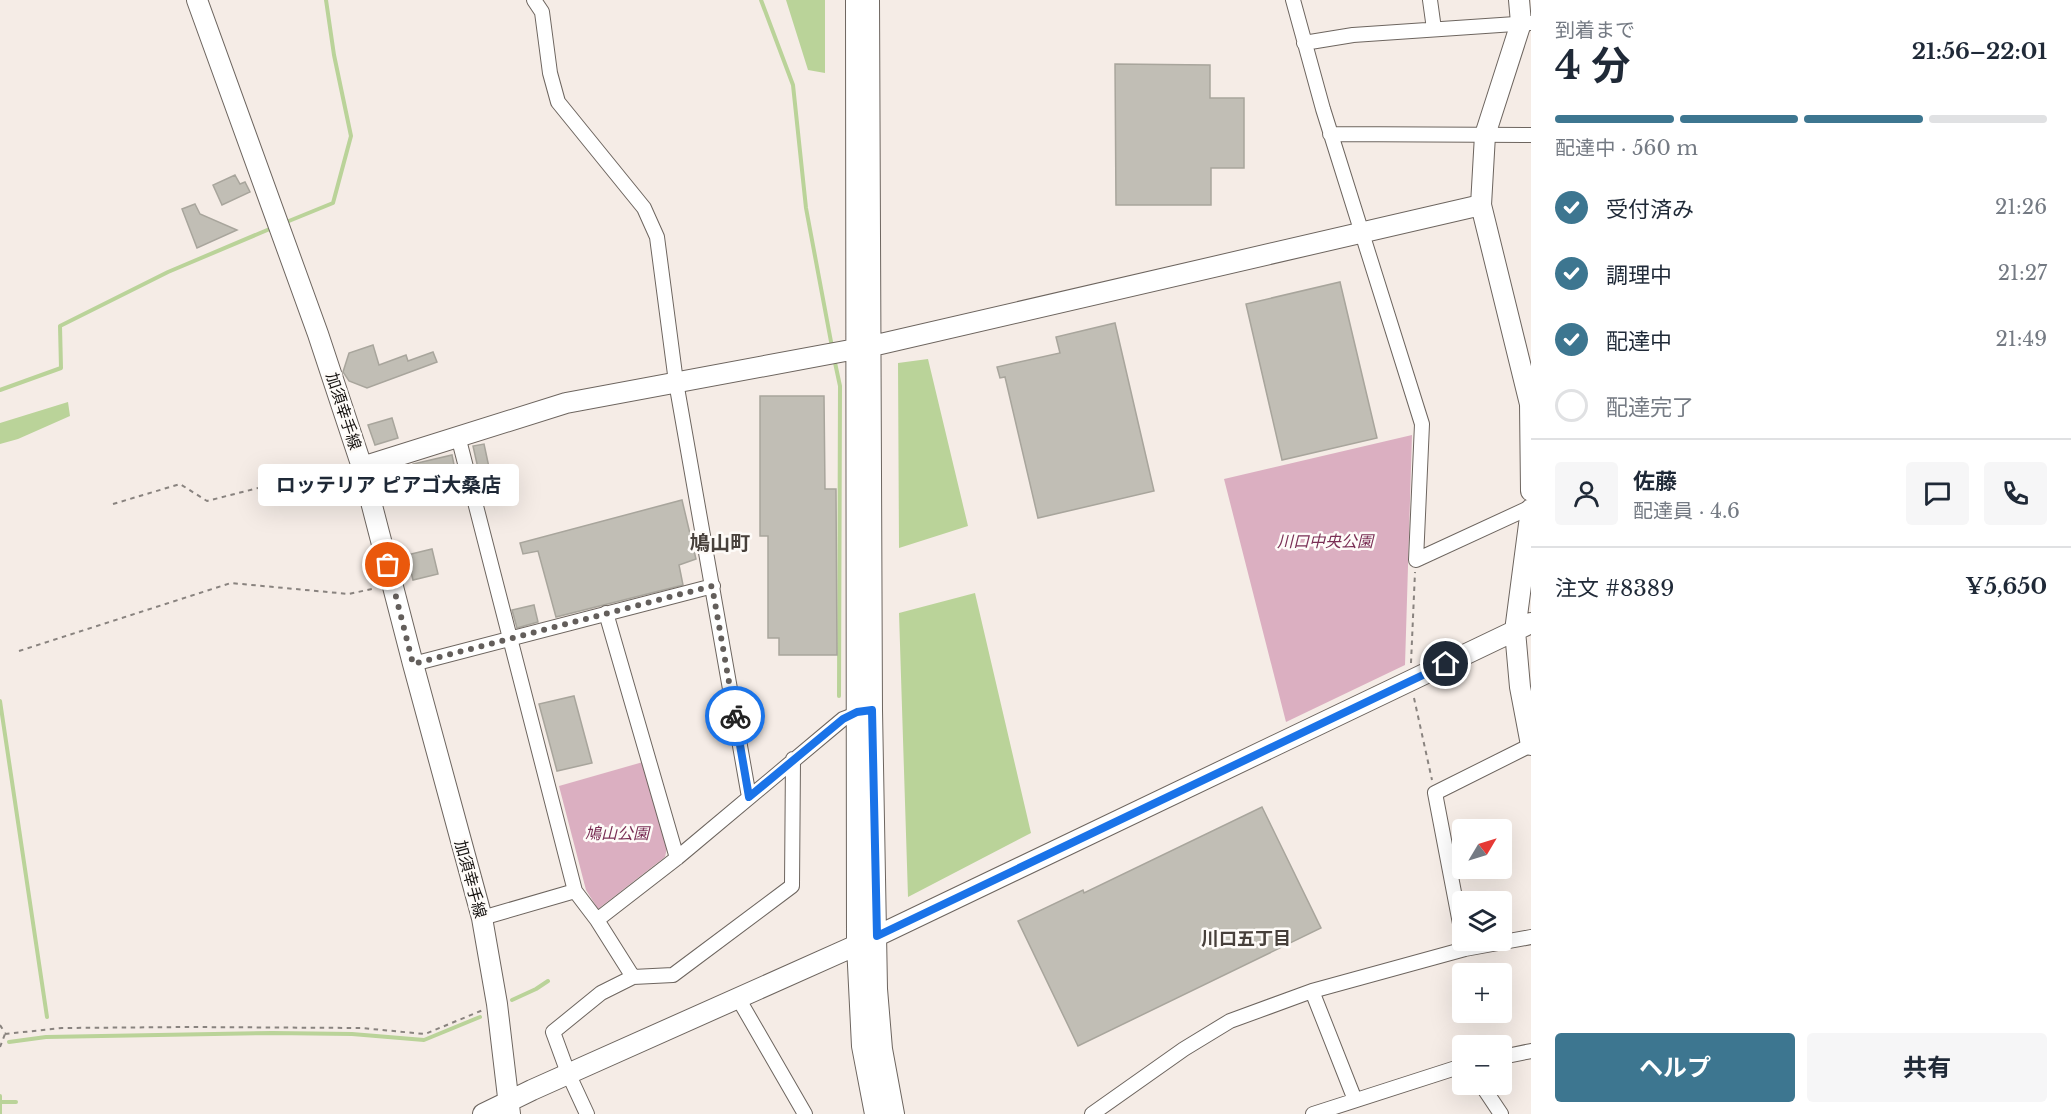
<!DOCTYPE html>
<html lang="ja">
<head>
<meta charset="utf-8">
<style>
  :root { --surface:#fff; --page:#f6f6f7; --text:#1f2937; --muted:#747a83; --line:#e0e1e3; --accent:#3d7690 }
  body { margin:0; font-family:"Libre Baskerville","Noto Sans JP",serif; background:var(--page); color:var(--text); height:100vh; display:flex; flex-direction:column; font-size:22px; white-space:nowrap }
  * { box-sizing:border-box; margin:0 }
  p { font-size:20px; color:var(--muted) }
  .icon { flex:none; width:33px; height:33px; fill:none; stroke:currentColor; stroke-width:2; stroke-linecap:round; stroke-linejoin:round }
  .map { position:relative; flex:1; overflow:hidden }
  .side { display:flex; flex-direction:column; background:var(--surface); width:540px }
  .side>* { flex:none }
  .needle { width:39px; rotate:52deg }
  .controls { position:absolute; left:1452px; top:819px; display:grid; gap:12px }
  .controls a { display:grid; place-items:center; width:60px; height:60px; border-radius:6px; background:var(--surface); box-shadow:0 6px 24px #0002; font-size:30px }
  .pin { position:absolute; display:grid; place-items:center; width:51px; height:51px; color:#fff; margin:-26px; border:3px solid #fff; border-radius:50%; box-shadow:0 2px 6px #0007 }
  .courier { position:absolute; display:grid; place-items:center; width:60px; height:60px; margin:-30px; border:4px solid #1a73e8; border-radius:50%; background:#fff; color:#222; box-shadow:0 2px 8px #0007 }
  .bubble { position:absolute; height:42px; border-radius:6px; background:var(--surface); box-shadow:0 6px 24px #0002; font-size:20px; font-weight:700; line-height:42px; text-align:center }
  .overview em { font-style:normal; font-weight:700 }
  .overview div { display:flex; flex-direction:column-reverse }
  .overview { display:flex; align-items:center; justify-content:space-between; height:102px; padding:0 24px }
  h1 { font-size:39px; font-weight:700; line-height:45px }
  .bar { display:grid; grid-template-columns:repeat(4,1fr); gap:9px 6px; align-content:center; height:72px; padding:0 24px }
  .bar i { height:8px; border-radius:4px; background:var(--line) }
  .bar .on { background:var(--accent) }
  .bar p { grid-column:span 4 }
  .line { display:flex; align-items:center; gap:15px; padding:0 24px; border-top:2px solid var(--line) }
  .line div { flex:1 }
  .round { display:grid; place-items:center; flex:none; width:63px; height:63px; border-radius:6px; background:var(--page) }
  ol { padding:0 24px; list-style:none }
  li { display:flex; align-items:center; gap:18px; height:66px }
  li p { margin-inline-start:auto }
  li .icon { padding:6px; border-radius:50%; background:var(--accent); color:#fff; stroke-width:4 }
  li:last-child { color:var(--muted) }
  li i { width:33px; height:33px; border:3px solid var(--line); border-radius:50% }
  .button { display:flex; gap:12px; margin-top:auto; padding:12px 24px }
  .button a { flex:1; height:69px; border-radius:6px; background:var(--accent); color:#fff; font-size:24px; font-weight:700; line-height:69px; text-align:center }
  .button a+a { background:var(--page); color:var(--text) }
  main { display:flex; flex:1; min-height:0 }
  .map>svg:first-child { display:block }
</style>
</head>
<body>
<main>
<div class="map">
<svg width="1531" height="1114" viewBox="0 0 1531 1114">
  <rect width="100%" height="100%" fill="#f5ece6"/>
  <path fill="#dbafc1" d="M1412 435 1405 665 1286 722 1224 479Z
    M643 762 667 848 665 857 598 909 586 890 559 786Z"/>
  <path fill="#bad399" d="M786 0H825V73L808 70Z
    M928 359 968 526 899 548 898 363Z
    M68 402 70 416 18 439 0 444V423Z
    M975 593 1031 833 908 897 899 613Z"/>
  <g fill="none" stroke-linecap="round" stroke-linejoin="round">
    <path stroke="#bad399" stroke-width="4" d="M761 0 793 85 806 208 832 347
      M284 223 333 203 351 136 334 55 326 0
      M834 358 840 386 839 696
      M0 390 61 368 60 326 168 272 272 228
      M0 701 47 1017
      M512 1000 536 989 548 981
      M9 1042 46 1037 272 1033 352 1034 424 1040 480 1017
      M0 1096V1114
      M0 1102H16"/>
  </g>
  <path fill="#c1beb5" stroke="#a8a59c" stroke-width="1.5" d="M1115 64 1210 65V98H1244V168H1211V205H1116Z
    M235 175 240 184 245 182 250 192 222 205 213 185Z
    M195 204 200 214 237 230 197 248 182 209Z
    M1340 282 1377 438 1282 460 1246 304Z
    M1115 323 1154 491 1038 518 1005 377 1000 378 997 367 1060 353 1056 337Z
    M373 345 379 365 406 355 408 361 433 352 437 362 367 388 349 381 343 372 349 353Z
    M760 396H824L825 489H836L837 655H779V638H768V536H760Z
    M392 418 398 438 375 445 368 425Z
    M484 444 490 472 505 468 508 480 482 486 473 446Z
    M452 455 458 484 405 496 403 486 417 482 413 464Z
    M682 500 696 559 679 565 683 585 556 617 538 551 523 554 520 543Z
    M432 549 438 574 413 580 407 555Z
    M534 605 538 622 517 628 512 610Z
    M574 696 592 763 557 771 539 704Z
    M1262 807 1321 928 1078 1046 1018 921 1083 890 1084 893Z"/>
  <g fill="none" stroke-linecap="round" stroke-linejoin="round">
    <defs>
      <path id="street" d="M534 0 542 12 550 73 558 102 644 208 657 237 676 382 749 797
        M1293 0 1323 109 1422 424 1416 560 1531 507
        M1430 0 1434 29
        M1304 43 1353 35 1531 23
        M1330 134 1531 135
        M458 436 575 891 597 920 677 858 843 719 864 711
        M606 613 677 858
        M413 664 713 586
        M482 918 575 891
        M597 920 633 977
        M1462 934 1435 793 1531 745
        M1312 991 1355 1100
        M738 998 805 1114
        M1502 1057 1531 1051
        M1481 1084 1501 1114
        M587 1114 568 1073 553 1032 601 993 633 977 673 975 792 886 793 759
        M1092 1114 1184 1049 1230 1021 1312 991 1465 949 1531 937
        M1313 1114 1462 1066"/>
      <path id="secondary" d="M197 0 318 334 362 467 413 664 482 918 497 1004 510 1114
        M856 0 857 945 862 1046 875 1114
        M869 0 872 710 877 989 882 1049 894 1114
        M1519 0 1521 23 1485 135 1481 205 1530 404 1531 491
        M362 467 566 403 872 346 1481 205
        M1531 509 1515 631 1520 687 1531 745
        M483 1114 532 1090 877 936 1531 623"/>
    </defs>
    <use href="#street" stroke="#6d655f" stroke-width="16"/>
    <use href="#secondary" stroke="#6d655f" stroke-width="22"/>
    <path stroke="#89837f" stroke-width="2" stroke-dasharray="4.5 4.5" stroke-linecap="butt" d="M113 504 180 484 207 501 321 472 348 470
      M19 651 231 583 349 594 376 588
      M1411 663 1415 572
      M1414 698 1432 780
      M0 1025 5 1033
      M5 1034 62 1028 189 1027 361 1028 425 1034 483 1010
      M0 1047 5 1034"/>
    <use href="#street" stroke="#fff" stroke-width="14"/>
    <use href="#secondary" stroke="#fff" stroke-width="20"/>
  </g>
  <g fill="none" stroke-linecap="round" stroke-linejoin="round">
    <path stroke="#635e5b" stroke-width="6" stroke-dasharray="0 10.8" d="M388 565 413 664 712 586 735 716"/>
    <path stroke="#1a73e8" stroke-width="8" d="M735 716 749 797 843 719 857 712 872 710 877 936 1446 664"/>
  </g>
  <g text-anchor="middle" dominant-baseline="central" stroke-width="5" stroke-linejoin="round" paint-order="stroke">
    <g font-size="16" fill="#151210" stroke="#fefbf8">
      <text transform="translate(344 411) rotate(72)">加須幸手線</text>
      <text transform="translate(471 879) rotate(75)">加須幸手線</text>
    </g>
    <g font-size="16" font-style="italic" fill="#7a2f55" stroke="#fefbf8">
      <text x="1325" y="541">川口中央公園</text>
      <text x="617" y="833">鳩山公園</text>
    </g>
    <g font-size="18" font-weight="bold" fill="#47403b" stroke="#fefbf8">
      <text x="1246" y="939">川口五丁目</text>
    </g>
    <g font-size="20" font-weight="bold" fill="#47403b" stroke="#fefbf8">
      <text x="720" y="543">鳩山町</text>
    </g>
  </g>
</svg>
<div class="controls">
<a><svg class="needle" viewBox="-14 -14 28 28"><path d="M0-13l5 13h-10z" fill="#e53935"/><path d="M0 13l5-13h-10z" fill="#747a83"/></svg></a>
<a><svg class="icon" aria-label="layers" viewBox="0 0 24 24"><path d="M12 4l9 5-9 5-9-5zM3 14l9 5 9-5"/></svg></a>
<a>+</a>
<a>−</a>
</div>
<div class="pin" style="left:388px;top:565px;background:#ea580c"><svg class="icon" aria-label="bag" viewBox="0 0 24 24"><path d="M5 8h14l-1 12H6zM9 8a3 3 0 0 1 6 0"/></svg></div>
<div class="pin" style="left:1446px;top:664px;background:#1f2937"><svg class="icon" aria-label="home" viewBox="0 0 24 24"><path d="M3 11l9-7 9 7M6 9v11h12V9"/></svg></div>
<div class="courier" style="left:735px;top:716px"><svg class="icon" aria-label="bike" viewBox="0 0 24 24"><circle cx="6" cy="16" r="4"/><circle cx="18" cy="16" r="4"/><path d="M6 16l4-8h5l3 8M10 8l3 8H6M13 5h3"/></svg></div>
<div class="bubble" style="left:258px;top:464px;width:261px">ロッテリア ピアゴ大桑店</div>
</div>
<section class="side">
<div class="overview"><div><h1>4 分</h1><p>到着まで</p></div><em>21:56–22:01</em></div>
<div class="bar"><i class="on"></i><i class="on"></i><i class="on"></i><i></i><p>配達中 · 560 m</p></div>
<ol>
<li><svg class="icon" aria-label="check" viewBox="0 0 24 24"><path d="M5 12l5 5 9-10"/></svg>受付済み<p>21:26</p></li>
<li><svg class="icon" aria-label="check" viewBox="0 0 24 24"><path d="M5 12l5 5 9-10"/></svg>調理中<p>21:27</p></li>
<li><svg class="icon" aria-label="check" viewBox="0 0 24 24"><path d="M5 12l5 5 9-10"/></svg>配達中<p>21:49</p></li>
<li><i></i>配達完了</li>
</ol>
<div class="line" style="height:108px"><a class="round"><svg class="icon" aria-label="person" viewBox="0 0 24 24"><circle cx="12" cy="8" r="4"/><path d="M4 21q1-7 8-7t8 7"/></svg></a><div><b>佐藤</b><p>配達員 · 4.6</p></div><a class="round"><svg class="icon" aria-label="chat" viewBox="0 0 24 24"><path d="M4 5h16v11H9l-5 4z"/></svg></a><a class="round"><svg class="icon" aria-label="phone" viewBox="0 0 24 24"><path d="M5 4h4l2 5-3 2q2 4 5 5l2-3 5 2v4C11 20 4 13 5 4z"/></svg></a></div>
<div class="line" style="height:78px"><div>注文 #8389</div><b>¥5,650</b></div>
<div class="button"><a>ヘルプ</a><a>共有</a></div>
</section>
</main>
</body>
</html>
